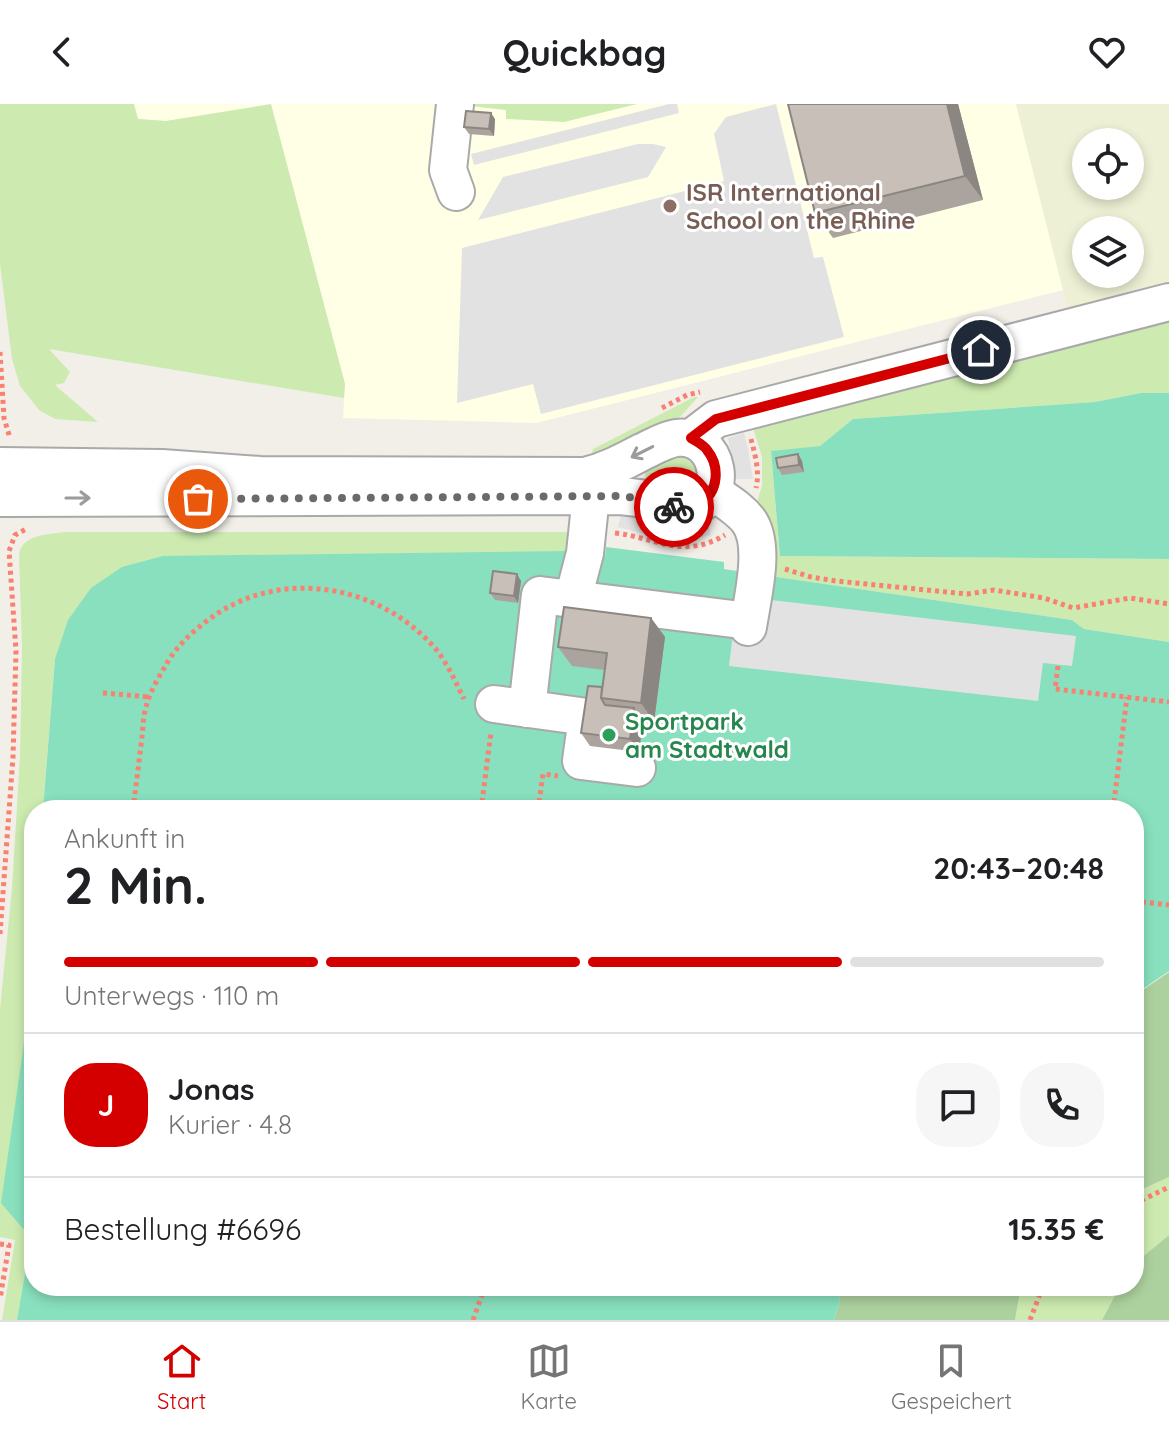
<!DOCTYPE html>
<html lang="de">
<head>
<meta charset="utf-8">
<style>
  :root { --surface:#fff; --page:#f6f6f6; --text:#202124; --muted:#757577; --line:#e0e0e0; --accent:#d40000 }
  body { margin:0; font-family:Quicksand,sans-serif; background:var(--page); color:var(--text); height:100vh; display:flex; flex-direction:column; font-size:30px; white-space:nowrap }
  * { box-sizing:border-box; margin:0 }
  p { font-size:26px; color:var(--muted) }
  .icon { flex:none; width:44px; height:44px; fill:none; stroke:currentColor; stroke-width:2; stroke-linecap:round; stroke-linejoin:round }
  .map { position:relative; flex:1; overflow:hidden }
  .details { position:absolute; left:24px; top:696px; width:1120px; height:496px; display:flex; flex-direction:column; background:var(--surface); border-radius:32px; box-shadow:0 4px 12px #0003 }
  .details>* { flex:none }
  .buttons { position:absolute; left:1072px; top:24px; display:grid; gap:16px }
  .buttons a { display:grid; place-items:center; width:72px; height:72px; border-radius:50%; background:var(--surface); box-shadow:0 4px 12px #0003; font-size:40px }
  .pin { position:absolute; display:grid; place-items:center; width:68px; height:68px; color:#fff; margin:-34px; border:4px solid #fff; border-radius:50%; box-shadow:0 2px 8px #0007 }
  .courier { position:absolute; display:grid; place-items:center; width:80px; height:80px; margin:-40px; border:6px solid #d40000; border-radius:50%; background:#fff; color:#222; box-shadow:0 2px 10px #0007 }
  .head em { font-style:normal; font-weight:700 }
  .head div { display:flex; flex-direction:column-reverse }
  .head { display:flex; align-items:center; justify-content:space-between; height:136px; padding:0 40px }
  h1 { font-size:52px; font-weight:700; line-height:60px }
  .bar { display:grid; grid-template-columns:repeat(4,1fr); gap:12px 8px; align-content:center; height:96px; padding:0 40px }
  .bar i { height:10px; border-radius:6px; background:var(--line) }
  .bar .active { background:var(--accent) }
  .bar p { grid-column:span 4 }
  .line { display:flex; align-items:center; gap:20px; padding:0 40px; border-top:2px solid var(--line) }
  .line div { flex:1 }
  .round { display:grid; place-items:center; flex:none; width:84px; height:84px; border-radius:32px; background:var(--page) }
  header { display:flex; justify-content:space-between; align-items:center; height:104px; padding:0 40px; background:var(--surface); font-size:36px; font-weight:700 }
  .tab-bar { display:flex; justify-content:space-around; align-items:center; height:112px; border-top:2px solid var(--line); background:var(--surface); font-size:22px; color:var(--muted) }
  .tab-bar a { display:grid; justify-items:center; gap:4px }
  .tab-bar .active { color:var(--accent) }
  .map>svg:first-child { display:block }
</style>
</head>
<body>
<header><svg class="icon" aria-label="back" viewBox="0 0 24 24"><path d="M15 5l-7 7 7 7"/></svg>Quickbag<svg class="icon" aria-label="heart" viewBox="0 0 24 24"><path d="M12 20l-8-8c-3-5 5-10 8-4 3-6 11-1 8 4z"/></svg></header>
<div class="map">
<svg width="1169" height="1216" viewBox="0 0 1169 1216">
  <rect width="100%" height="100%" fill="#f2efe9"/>
  <path fill="#ffffe5" d="M134 0H1016L1063 186 536 319 343 314 345 280 271 1 166 17 138 15Z"/>
  <path fill="#eef0d5" fill-rule="evenodd" d="M1016 0H1169V192L1071 217ZM1086 38H1130V82H1086ZM1086 126H1130V170H1086Z"/>
  <path fill="#cdebb0" d="M0 0H134L138 15 166 17 271 0 345 280 344 294 49 245 70 268 64 279 55 281 98 318 55 315 39 306 20 282 12 255 0 160Z
    M470 0H637L564 18 506 15V6L470 2Z
    M1169 204V289H1141L1095 298 853 315 820 342 771 348 780 452 1169 455V538L1084 525 1072 516 763 471 756 402 762 381V353L751 317Z
    M694 293H698L681 312 596 356 592 349 593 345Z
    M684 348 702 369 695 383 681 388 652 381 647 376 645 370 646 365Z
    M64 428H576L574 447 55 555 43 706H34V819L23 946 31 1134 17 1216H2L15 1136 0 1133V905L12 784 20 652 22 543 19 451C22 430 47 431 64 428Z
    M1169 1073V1131L1134 1160V1089Z
    M1021 1182H1120L1102 1216H1015Z"/>
  <path fill="#add19e" d="M1169 868V1073L1134 1089V892Z
    M1169 1131V1216H1102L1120 1182H1134V1160Z
    M839 1182H1021L1015 1216H834L840 1197Z"/>
  <path fill="#88e0be" d="M1141 289H1169V455L780 452 771 347 820 342 853 315 1095 298Z
    M606 443 724 458V465L763 471 1072 516 1084 525 1169 538V867L1134 891V706H43L55 555 68 516 91 484 122 463 163 452 568 447 605 452Z
    M34 819V1182H839L840 1197 834 1216H17L31 1134 1 1099 23 946Z"/>
  <path fill="#e2e2e2" d="M669 0H677L679 9 474 61 471 50Z
    M776 0 814 154 823 153 844 233 541 310 533 280 457 299 462 144 724 77 714 30 726 13Z
    M638 40H653L666 43 648 73 478 116 503 73Z
    M744 329 748 345 753 375H736L728 334Z
    M622 408 678 422 688 421 707 415 711 431 689 437 668 436 618 423Z
    M763 495 1076 532 1072 562 1043 559 1038 597 729 562 734 522Z"/>
  <g fill="none" stroke-linecap="round" stroke-linejoin="round">
    <defs>
      <path id="minor" d="M455 0 448 66 456 88
        M691 334 716 315 1169 198
        M0 362 162 364 260 371 585 372C606 367 623 358 642 348 653 343 664 336 676 334 720 328 733 399 687 403 673 405 663 399 651 396 641 394 630 393 620 392L0 394
        M712 387C724 396 739 404 748 416 767 440 752 495 748 523
        M573 495 585 449 591 392 585 372
        M494 600 587 613 581 657 637 664
        M527 605 540 491 749 517"/>
    </defs>
    <use href="#minor" stroke="#a9a9a9" stroke-width="40"/>
    <path stroke="#fa8072" stroke-width="5" stroke-dasharray="4 4" stroke-linecap="butt" d="M0 248 4 314 10 334
      M662 304 687 291 700 288
      M751 335C755 351 760 367 756 384
      M615 429C658 434 682 456 725 431
      M785 465 811 473 836 477 967 490 994 486 1044 494 1073 504 1130 494 1169 500
      M1058 562 1055 585 1169 598
      M103 589 150 593
      M133 706C136 682 139 658 142 633 143 624 143 613 146 603 149 589 159 573 167 559 177 542 192 528 208 516 278 463 377 479 434 543 447 558 455 577 464 595
      M481 706 491 628
      M538 706 543 670 558 672
      M1113 706 1127 593
      M1134 797 1169 801
      M0 830 13 653 16 547 9 447 15 431 28 424
      M1134 1100 1169 1083
      M0 1140 9 1141 0 1195
      M473 1216 482 1191 483 1182
      M1030 1216 1043 1182"/>
    <use href="#minor" stroke="#fff" stroke-width="36"/>
  </g>
  <path fill="#aba49e" d="M788 0H958L983 96 833 134 815 109Z
    M495 15 494 32 469 30 464 23Z
    M798 350 802 357 804 368 782 371 778 364Z
    M521 477 518 499 495 496 490 489Z
    M651 514 665 533 654 618 643 617 639 648 590 642 581 629 602 583 605 566 572 562 558 543Z"/>
  <path fill="#8b8681" d="M947 0H958L983 96 965 72Z
    M491 9 495 15 494 32 489 25Z
    M798 350 802 357 804 368 799 361Z
    M517 470 521 477 518 499 514 492Z
    M651 514 665 533 654 618 641 599Z
    M634 604 643 617 639 648 630 635Z"/>
  <path fill="#c7bfb8" stroke="#8b8681" stroke-width="2" d="M788 0H947L965 72 815 109Z
    M466 7 491 9 489 25 464 23Z
    M798 350 799 361 778 364 776 354Z
    M493 467 517 470 514 492 490 489Z
    M564 503 651 514 641 599 601 594 607 549 558 543Z
    M588 582 602 583 601 594 605 601 634 604 630 635 581 629Z"/>
  <defs><path id="oneway-shaft" d="M-6 0H5M1.5-3L5.5 0L1.5 3" fill="none" stroke-width="1.6" stroke-linecap="round" stroke-linejoin="round" transform="scale(2)"/></defs>
  <g stroke="#9c9c9c">
    <use href="#oneway-shaft" transform="translate(642 348) rotate(153)"/>
    <use href="#oneway-shaft" transform="translate(78 394)"/>
  </g>
  <g fill="none" stroke-linecap="round" stroke-linejoin="round">
    <path stroke="#6b6a68" stroke-width="8" stroke-dasharray="0 14.4" d="M198 395 620 392 649 396 674 403"/>
    <path stroke="#d40000" stroke-width="10" d="M674 403C684 403 692 404 700 399 719 388 720 362 707 346 704 341 697 338 691 334L716 315 981 246"/>
  </g>
  <circle fill="#8d6e63" stroke="#fff" stroke-width="3" cx="670" cy="102" r="8"/>
  <circle fill="#2e9e5b" stroke="#fff" stroke-width="3" cx="609" cy="631" r="8"/>
  <g text-anchor="middle" dominant-baseline="central" stroke-width="6" stroke-linejoin="round" paint-order="stroke">
    <g font-size="24" font-weight="bold" fill="#785e54" stroke="#fff" text-anchor="start">
      <text x="686" y="88">ISR International<tspan x="686" dy="28">School on the Rhine</tspan></text>
    </g>
    <g font-size="24" font-weight="bold" fill="#27864d" stroke="#fff" text-anchor="start">
      <text x="625" y="617">Sportpark<tspan x="625" dy="28">am Stadtwald</tspan></text>
    </g>
  </g>
</svg>
<div class="buttons">
<a><svg class="icon" aria-label="locate" viewBox="0 0 24 24"><circle cx="12" cy="12" r="6"/><path d="M12 2v4M12 18v4M2 12h4M18 12h4"/></svg></a>
<a><svg class="icon" aria-label="layers" viewBox="0 0 24 24"><path d="M12 4l9 5-9 5-9-5zM3 14l9 5 9-5"/></svg></a>
</div>
<div class="pin" style="left:198px;top:395px;background:#ea580c"><svg class="icon" aria-label="bag" viewBox="0 0 24 24"><path d="M5 8h14l-1 12H6zM9 8a3 3 0 0 1 6 0"/></svg></div>
<div class="pin" style="left:981px;top:246px;background:#1f2937"><svg class="icon" aria-label="home" viewBox="0 0 24 24"><path d="M3 11l9-7 9 7M6 9v11h12V9"/></svg></div>
<div class="courier" style="left:674px;top:403px"><svg class="icon" aria-label="bike" viewBox="0 0 24 24"><circle cx="6" cy="16" r="4"/><circle cx="18" cy="16" r="4"/><path d="M6 16l4-8h5l3 8M10 8l3 8H6M13 5h3"/></svg></div>
<section class="details">
<div class="head"><div><h1>2 Min.</h1><p>Ankunft in</p></div><em>20:43–20:48</em></div>
<div class="bar"><i class="active"></i><i class="active"></i><i class="active"></i><i></i><p>Unterwegs · 110 m</p></div>
<div class="line" style="height:144px"><b class="round" style="background:var(--accent);color:#fff">J</b><div><b>Jonas</b><p>Kurier · 4.8</p></div><a class="round"><svg class="icon" aria-label="chat" viewBox="0 0 24 24"><path d="M4 5h16v11H9l-5 4z"/></svg></a><a class="round"><svg class="icon" aria-label="phone" viewBox="0 0 24 24"><path d="M5 4h4l2 5-3 2q2 4 5 5l2-3 5 2v4C11 20 4 13 5 4z"/></svg></a></div>
<div class="line" style="height:104px"><div>Bestellung #6696</div><b>15.35 €</b></div>
</section>
</div>
<nav class="tab-bar">
<a class="active"><svg class="icon" aria-label="home" viewBox="0 0 24 24"><path d="M3 11l9-7 9 7M6 9v11h12V9"/></svg>Start</a>
<a><svg class="icon" aria-label="map" viewBox="0 0 24 24"><path d="M3 6l6-2 6 2 6-2v14l-6 2-6-2-6 2zM9 4v14M15 6v14"/></svg>Karte</a>
<a><svg class="icon" aria-label="saved" viewBox="0 0 24 24"><path d="M7 4h10v16l-5-4-5 4z"/></svg>Gespeichert</a>
</nav>
</body>
</html>
